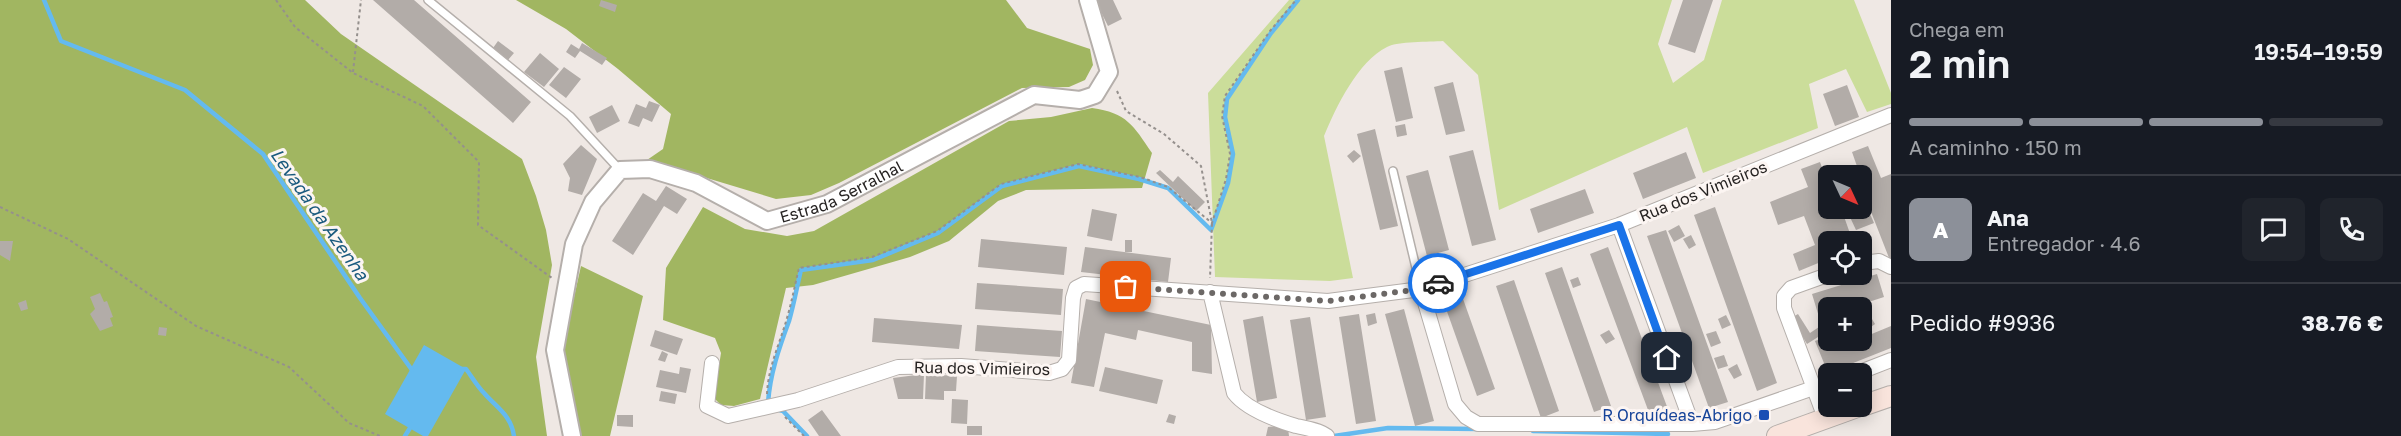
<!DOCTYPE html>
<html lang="pt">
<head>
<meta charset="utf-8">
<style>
  :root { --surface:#171b24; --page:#20242c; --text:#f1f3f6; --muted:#9ea1a6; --line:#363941; --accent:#8c9099 }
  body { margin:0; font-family:"Golos Text",sans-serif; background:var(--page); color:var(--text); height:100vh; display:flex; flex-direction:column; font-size:22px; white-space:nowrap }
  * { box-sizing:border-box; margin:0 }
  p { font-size:20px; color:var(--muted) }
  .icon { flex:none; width:33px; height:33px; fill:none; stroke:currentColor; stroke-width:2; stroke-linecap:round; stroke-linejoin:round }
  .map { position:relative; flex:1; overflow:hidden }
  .drawer { display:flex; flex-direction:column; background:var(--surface); width:510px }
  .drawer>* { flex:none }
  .needle { width:39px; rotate:134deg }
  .buttons { position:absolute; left:1818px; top:165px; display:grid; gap:12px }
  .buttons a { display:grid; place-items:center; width:54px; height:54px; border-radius:9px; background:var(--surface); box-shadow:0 3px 15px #0003; font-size:30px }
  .pin { position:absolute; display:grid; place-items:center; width:51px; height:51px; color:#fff; margin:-26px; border-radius:12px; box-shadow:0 3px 9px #0006 }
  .courier { position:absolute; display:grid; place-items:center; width:60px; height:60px; margin:-30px; border:4px solid #1a73e8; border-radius:50%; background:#fff; color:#222; box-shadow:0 2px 8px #0007 }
  .overview em { font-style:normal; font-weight:600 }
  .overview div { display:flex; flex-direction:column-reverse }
  .overview { display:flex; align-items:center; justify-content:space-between; height:102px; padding:0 18px }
  h1 { font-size:39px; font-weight:600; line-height:45px }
  .bar { display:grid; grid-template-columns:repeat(4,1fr); gap:9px 6px; align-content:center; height:72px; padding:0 18px }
  .bar i { height:8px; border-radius:4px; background:var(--line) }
  .bar .on { background:var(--accent) }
  .bar p { grid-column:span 4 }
  .line { display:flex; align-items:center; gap:15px; padding:0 18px; border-top:2px solid var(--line) }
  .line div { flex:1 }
  .round { display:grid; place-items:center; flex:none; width:63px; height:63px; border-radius:9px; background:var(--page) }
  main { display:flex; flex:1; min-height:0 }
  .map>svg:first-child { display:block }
</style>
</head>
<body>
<main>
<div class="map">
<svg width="1891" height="436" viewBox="0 0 1891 436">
  <rect width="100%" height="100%" fill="#efe8e4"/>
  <path fill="#cbdd9a" d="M1289 0H1672L1658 44 1673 83 1704 60 1722 0H1854L1891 93V104L1867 112 1846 69 1809 84 1818 128 1703 173 1687 127 1499 210 1478 75 1443 41C1429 42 1398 41 1387 47 1358 61 1336 107 1324 136L1353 278 1330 281 1215 277 1208 93Z"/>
  <path fill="#a1b661" d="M0 0H305L341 34 522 159 536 196 546 230 552 265 536 357 547 436H0Z
    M516 0H1006L1027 28 1090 49 1093 65 1085 80 1069 87 1022 88 839 183 811 195 776 199 647 160 663 149 671 114 618 69 566 29Z
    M1092 108C1127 113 1133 125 1152 153L1142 188 1026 190 998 201 949 241 910 257 813 285 786 288 760 399 734 406 721 405 714 398 721 353 715 338 663 320 666 268 703 207 745 229 787 236 814 231 1009 121 1051 117Z
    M581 266 643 296 610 436H581L562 351Z"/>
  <path fill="#64baef" d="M424 345 466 369 428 436H423L385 414Z"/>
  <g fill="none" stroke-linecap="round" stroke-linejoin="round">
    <path stroke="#64baef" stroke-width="4.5" d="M44 0 61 41 185 90 263 154 360 298 412 370
      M460 369H466C472 377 477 386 484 393 497 408 511 415 514 436
      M768 403C770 374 779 348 789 321 794 304 797 286 801 270L873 260 938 233 1002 186 1079 166 1139 179 1168 188 1211 230 1228 183 1233 154 1225 117 1227 99 1271 33 1298 0
      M776 409 783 411 807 436
      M1533 431 1668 434
      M405 436 410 428V423
      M1334 436 1388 428 1479 429"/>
  </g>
  <path fill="#b2aca8" d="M373 0H414L531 102 513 123Z
    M601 0 617 5 615 12 599 6Z
    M1091 0H1113L1122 19 1108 26 1102 14 1099 16Z
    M1683 0H1713L1695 53 1668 44Z
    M498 41 514 53 508 60 493 48Z
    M582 43 607 58 602 65 580 51 575 58 566 52 571 44 579 49Z
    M540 53 559 69 544 87 524 72Z
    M564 67 581 79 566 98 549 85Z
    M1402 67 1413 118 1396 122 1384 71Z
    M1453 82 1465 131 1446 135 1434 87Z
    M1847 85 1859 117 1835 126 1823 94Z
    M649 101 660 105 652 122 643 118 639 127 628 123 636 104 646 108Z
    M612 105 620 121 597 133 589 117Z
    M1405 124 1407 135 1397 137 1395 126Z
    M1375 129 1398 226 1380 230 1357 134Z
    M581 145 597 159 582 195 568 191 570 178 563 164Z
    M1868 146 1881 178 1891 174V263L1866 199 1862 201V176H1852L1859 172 1852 152Z
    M1354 150 1361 156 1353 163 1347 156Z
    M1473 150 1496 240 1472 246 1449 156Z
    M1686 152 1696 178 1643 199 1633 173Z
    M1820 162 1828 184V208H1841L1853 242H1828V259L1799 271 1793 254 1815 245 1804 216 1778 225 1770 202 1808 187 1801 169Z
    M1160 170 1173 182 1178 176 1205 202 1196 211 1156 173Z
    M1428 170 1449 250 1427 256 1406 176Z
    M666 186 687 199 677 214 664 206 633 255 612 241 643 193 656 201Z
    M1585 189 1594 213 1538 233 1530 209Z
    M1715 207 1777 383 1757 391 1694 215Z
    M1867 207 1874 223 1856 230 1849 215Z
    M1092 209 1117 214 1112 241 1087 236Z
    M1679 225 1685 236 1674 242 1668 231Z
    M1666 230 1728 402 1709 408 1647 236Z
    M1691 235 1696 245 1689 249 1683 239Z
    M981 239 1067 247 1064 275 978 267Z
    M1125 240H1132V252H1125Z
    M0 241H13L10 261 0 255Z
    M1085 247 1171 258 1168 282 1081 272Z
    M1608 247 1669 412 1651 418 1590 254Z
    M1562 267 1611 406 1594 412 1545 273Z
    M1877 274 1884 297 1850 308H1828V314L1819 317 1812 294Z
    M1578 277 1581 285 1573 288 1570 280Z
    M1514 280 1559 411 1541 418 1496 286Z
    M977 283 1063 289 1061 315 975 309Z
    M100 293 104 302 107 301 113 317 110 318 113 326 100 331 90 314 95 309 90 297Z
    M1462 296 1495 389 1477 396 1444 303Z
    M1086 299 1211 325 1212 374 1192 371V342L1138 330 1136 340 1105 333 1094 387 1071 383Z
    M26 300 28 309 21 311 18 303Z
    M1404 309 1434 421 1415 426 1385 314Z
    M1375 313 1377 323 1368 326 1366 315Z
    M1359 314 1376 421 1356 424 1339 317Z
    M1798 314 1810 333 1822 325 1826 332 1807 344 1791 318Z
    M1726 315 1731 325 1722 329 1718 319Z
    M1263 316 1277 398 1257 402 1243 320Z
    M1310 317 1326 417 1306 420 1290 320Z
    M874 318 962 325 959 349 872 342Z
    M1872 319 1875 324 1867 330 1864 325Z
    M977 325 1062 331 1060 357 975 351Z
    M1891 326V348L1828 373 1815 341 1828 336V340H1837L1839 346 1854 340H1862V338Z
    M159 327 167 328 166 336 158 335Z
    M655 330 683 339 677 355 650 346Z
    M1609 330 1615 339 1606 344 1600 335Z
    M1716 331 1721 343 1711 347 1706 334Z
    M662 351 668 354 665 362 658 360Z
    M1724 355 1728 366 1718 369 1714 358Z
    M1737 364 1742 375 1734 379 1728 369Z
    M680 367 691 369 686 393 656 387 660 370 679 374Z
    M1105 367 1163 380 1157 404 1099 391Z
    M924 374 923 399H898L893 378Z
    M926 374 957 376 956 391H944V400L925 399Z
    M661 391 677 394 675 404 659 401Z
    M952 399 968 400 967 424 951 423Z
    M822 410 841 436H819L808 420Z
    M1169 414 1176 416 1174 424 1166 422Z
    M617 415H633V427L617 426Z
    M967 426H982V435H967Z
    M1278 426V428H1288L1289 436H1266L1268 427Z"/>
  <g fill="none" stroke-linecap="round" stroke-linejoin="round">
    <defs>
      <path id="service" d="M428 0 570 116 620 170
        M1393 171 1421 289"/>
      <path id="minor" d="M1619 225 1692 424
        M1862 263 1879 261 1891 267
        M1421 289 1455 404 1466 417 1478 424H1692L1715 422 1828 383
        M1210 292 1234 393C1247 410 1276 420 1296 426 1306 428 1319 430 1327 436
        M712 363 707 406 728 416 798 400 898 367 961 366 1049 373 1062 369 1069 360 1073 298 1076 288 1084 284 1328 301 1421 289 1619 225 1891 115
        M1855 374 1891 360
        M1825 418 1784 308V296L1791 288 1830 274"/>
      <g id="tertiary">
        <path id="s1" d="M572 436 555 350 574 244 593 202 620 170 650 169 696 183 767 221 827 204 1034 95 1080 100 1095 95 1109 72 1088 0"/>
      </g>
      <path id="secondary" d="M1862 406 1891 396
        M1777 436 1860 406"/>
    </defs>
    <use href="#service" stroke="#b5afab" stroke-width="10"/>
    <use href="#minor" stroke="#b5afab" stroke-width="16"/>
    <use href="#tertiary" stroke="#b5afab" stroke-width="20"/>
    <use href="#secondary" stroke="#b5afab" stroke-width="22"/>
    <path stroke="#95908d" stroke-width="2" stroke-dasharray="3 3" stroke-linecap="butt" d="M276 0 295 27 353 73 423 106 479 162 478 225 552 278
      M353 72 361 0
      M1117 91 1126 111 1164 134 1201 166 1212 223 1210 278
      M0 207 68 239 196 326 289 367 349 423 380 436
      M767 394C768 367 780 343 787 318 792 301 795 284 799 268L872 257 937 231 1001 184 1078 164 1140 177 1168 187 1212 223 1226 179 1230 154 1222 116 1225 96 1270 31 1296 0
      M785 417 804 436"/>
    <use href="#service" stroke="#fff" stroke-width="7"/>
    <use href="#minor" stroke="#fff" stroke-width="14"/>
    <use href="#tertiary" stroke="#fff" stroke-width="16"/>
    <use href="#secondary" stroke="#f9e4dc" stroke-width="20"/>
  </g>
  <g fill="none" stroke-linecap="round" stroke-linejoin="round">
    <path stroke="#6c6866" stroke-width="6" stroke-dasharray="0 10.8" d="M1126 287 1328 301 1421 289 1438 283"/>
    <path stroke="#1a73e8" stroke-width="8" d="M1438 283 1619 225 1667 358"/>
  </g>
  <rect fill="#1a4fb4" stroke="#fcf5f2" stroke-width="2" x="1758" y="409" width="12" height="12" rx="3"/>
  <g text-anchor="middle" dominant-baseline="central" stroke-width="6" stroke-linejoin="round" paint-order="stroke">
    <g font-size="16" fill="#262322" stroke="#fcf5f2">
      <text stroke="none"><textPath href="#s1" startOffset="522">Estrada Serralhal</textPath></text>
      <text transform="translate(1703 191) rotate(-22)">Rua dos Vimieiros</text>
      <text transform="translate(982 368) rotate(1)">Rua dos Vimieiros</text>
    </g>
    <g font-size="16" fill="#164399" stroke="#fcf5f2" text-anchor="end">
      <text x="1752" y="415">R Orquídeas-Abrigo</text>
    </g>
    <g font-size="18" font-style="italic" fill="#1a5a7e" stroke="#fcf5f2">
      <text transform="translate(320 214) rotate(55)">Levada da Azenha</text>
    </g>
  </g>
</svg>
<div class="buttons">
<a><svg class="needle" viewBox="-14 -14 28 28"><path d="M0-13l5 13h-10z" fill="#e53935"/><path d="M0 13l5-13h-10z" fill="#9ea1a6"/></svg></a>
<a><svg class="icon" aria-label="locate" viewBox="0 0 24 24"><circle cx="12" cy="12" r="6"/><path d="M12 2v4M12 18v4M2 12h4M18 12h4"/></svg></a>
<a>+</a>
<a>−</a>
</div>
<div class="pin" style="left:1126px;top:287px;background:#ea580c"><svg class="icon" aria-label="bag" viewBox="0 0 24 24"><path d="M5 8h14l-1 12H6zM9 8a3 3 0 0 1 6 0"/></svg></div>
<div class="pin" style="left:1667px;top:358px;background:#1f2937"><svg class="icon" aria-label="home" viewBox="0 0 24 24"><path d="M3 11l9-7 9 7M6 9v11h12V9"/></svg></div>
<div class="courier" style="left:1438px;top:283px"><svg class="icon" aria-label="car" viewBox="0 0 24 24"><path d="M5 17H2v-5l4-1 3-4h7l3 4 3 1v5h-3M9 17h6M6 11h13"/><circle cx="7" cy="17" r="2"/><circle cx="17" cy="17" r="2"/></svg></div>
</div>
<section class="drawer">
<div class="overview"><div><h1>2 min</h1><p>Chega em</p></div><em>19:54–19:59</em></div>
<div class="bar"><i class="on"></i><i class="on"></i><i class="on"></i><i></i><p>A caminho · 150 m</p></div>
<div class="line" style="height:108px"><b class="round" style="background:var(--accent);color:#fff">A</b><div><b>Ana</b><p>Entregador · 4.6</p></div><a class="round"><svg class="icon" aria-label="chat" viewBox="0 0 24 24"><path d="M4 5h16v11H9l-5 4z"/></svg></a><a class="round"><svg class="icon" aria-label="phone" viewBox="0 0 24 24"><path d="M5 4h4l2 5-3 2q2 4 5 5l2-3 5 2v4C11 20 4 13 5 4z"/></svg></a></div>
<div class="line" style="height:78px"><div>Pedido #9936</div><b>38.76 €</b></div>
</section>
</main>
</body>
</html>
